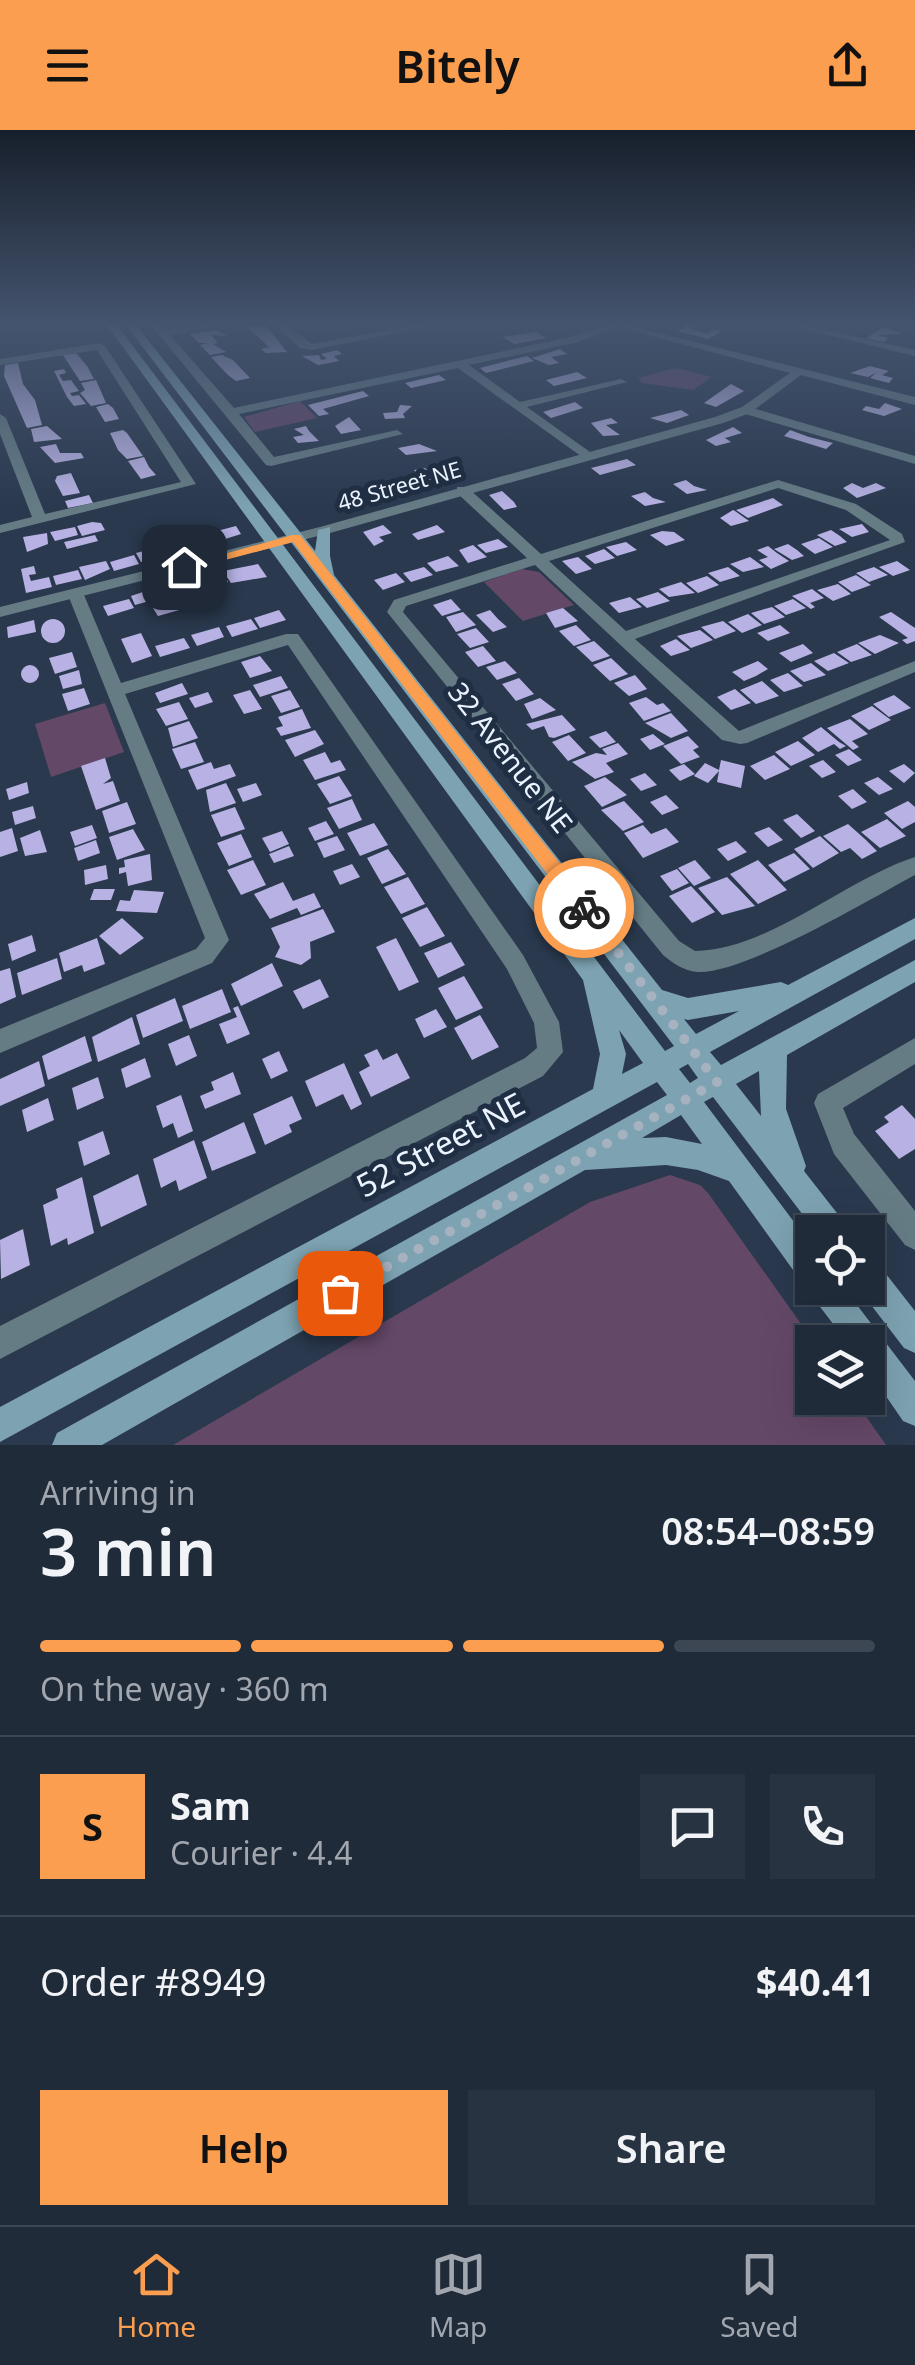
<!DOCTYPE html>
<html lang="en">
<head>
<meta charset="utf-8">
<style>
  :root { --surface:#202b3a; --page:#283342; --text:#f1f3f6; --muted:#a2a7af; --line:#3d4754; --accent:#fb9e50 }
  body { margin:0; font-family:"Noto Sans",sans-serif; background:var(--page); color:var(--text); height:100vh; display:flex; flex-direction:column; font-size:38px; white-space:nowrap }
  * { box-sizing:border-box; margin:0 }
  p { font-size:32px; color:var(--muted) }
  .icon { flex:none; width:55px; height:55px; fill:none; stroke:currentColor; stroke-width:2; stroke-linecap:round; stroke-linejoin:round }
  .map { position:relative; height:1315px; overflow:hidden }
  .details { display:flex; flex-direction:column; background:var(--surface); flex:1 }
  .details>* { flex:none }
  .fabs { position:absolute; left:795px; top:1085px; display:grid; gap:20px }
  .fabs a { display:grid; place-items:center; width:90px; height:90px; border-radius:0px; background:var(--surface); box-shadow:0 10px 40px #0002,0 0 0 2px var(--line); font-size:50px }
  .pin { position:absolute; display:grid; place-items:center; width:85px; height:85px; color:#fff; margin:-42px; border-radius:20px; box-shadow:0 5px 15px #0006 }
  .courier { position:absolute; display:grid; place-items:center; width:100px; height:100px; margin:-50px; border:8px solid #fb9e50; border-radius:50%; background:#fff; color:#222; box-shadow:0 2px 12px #0007 }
  .overview em { font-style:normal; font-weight:600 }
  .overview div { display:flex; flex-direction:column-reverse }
  .overview { display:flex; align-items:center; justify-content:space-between; height:170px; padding:0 40px }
  h1 { font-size:65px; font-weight:600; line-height:75px }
  .bar { display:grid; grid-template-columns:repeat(4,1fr); gap:15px 10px; align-content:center; height:120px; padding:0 40px }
  .bar i { height:12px; border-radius:8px; background:var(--line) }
  .bar .current { background:var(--accent) }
  .bar p { grid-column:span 4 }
  .line { display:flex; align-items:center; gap:25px; padding:0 40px; border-top:2px solid var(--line) }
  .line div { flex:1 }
  .round { display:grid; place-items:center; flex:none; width:105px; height:105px; border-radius:0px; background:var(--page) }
  .action { display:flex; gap:20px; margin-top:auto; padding:20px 40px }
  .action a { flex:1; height:115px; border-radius:0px; background:var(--accent); color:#111; font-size:40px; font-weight:600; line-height:115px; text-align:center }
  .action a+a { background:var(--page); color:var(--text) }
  header { display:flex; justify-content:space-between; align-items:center; height:130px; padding:0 40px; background:var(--accent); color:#111; font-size:45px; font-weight:600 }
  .tab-bar { display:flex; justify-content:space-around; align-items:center; height:140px; border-top:2px solid var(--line); background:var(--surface); font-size:28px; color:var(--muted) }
  .tab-bar a { display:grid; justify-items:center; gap:5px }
  .tab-bar .current { color:var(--accent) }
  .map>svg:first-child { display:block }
</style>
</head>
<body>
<header><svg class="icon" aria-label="menu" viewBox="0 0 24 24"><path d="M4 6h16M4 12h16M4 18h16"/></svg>Bitely<svg class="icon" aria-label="share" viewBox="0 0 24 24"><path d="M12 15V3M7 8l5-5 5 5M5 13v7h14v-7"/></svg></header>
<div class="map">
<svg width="915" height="1315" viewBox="0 0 915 1315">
  <rect width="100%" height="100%" fill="#2a394e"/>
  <path fill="#644868" d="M676 238 712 247 693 260 642 253 638 248Z
    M300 271 317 288 255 302 244 287Z
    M522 439 539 442 574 475 523 491 484 452Z
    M105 573 124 622 51 647 35 594Z
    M670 1045 700 1055 708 1063 814 1212 812 1268H853L886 1315H173L590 1072Z"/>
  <path fill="#b7b2e3" d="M245 195 266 196 287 222 266 223 261 219 269 217Z
    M687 195H698L691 199 707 204 714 199 722 201 708 209 677 201Z
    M884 197 902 204 877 205 888 208 884 212 866 208Z
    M217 200 227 206 211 205 218 213 213 214 226 222 210 225 200 215 208 213H199L190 204Z
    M536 202 546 208 514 214 503 207Z
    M560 219 567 224 551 227 559 233 549 235 532 228Z
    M337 220 342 224 334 226 339 231 318 235 302 226 319 225 321 230 327 229 321 224Z
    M76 223 87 236 94 249 80 251 63 225Z
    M222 225 233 230 250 248 236 251 228 245 211 227Z
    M527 226 534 231 486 243 480 238Z
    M18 233 23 254 35 270 42 295 27 298 4 246 5 235Z
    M870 236 889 241 882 245 893 248 889 253 870 248 877 242 868 247 850 243Z
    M64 239 66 243 59 245 63 251 71 250 79 261 70 263 72 266 79 265 86 274 74 276 67 267 54 241Z
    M577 242 587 248 554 256 546 250Z
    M439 245 446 250 411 258 405 253Z
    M96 250 106 273 91 276 80 263 85 260 81 253Z
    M731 254 744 261 716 277 704 273Z
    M363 261 369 266 323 279 329 284 319 286 308 275Z
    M575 272 583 278 551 288 543 282Z
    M885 273 902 279 884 286 862 280 866 276 879 279Z
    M108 274 113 278 119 289 105 292 96 277Z
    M400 275 412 276 403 284 405 288 385 289 383 283 397 282Z
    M681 280 689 285 667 293 650 288Z
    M349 287 361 300 341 304 335 296Z
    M611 288 618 293 606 295 620 305 603 306 591 293Z
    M47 296 62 309 34 312 31 299Z
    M306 296 309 301 319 311 298 313 293 307 304 305 294 299Z
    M733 297 742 303 725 308 731 312 716 316 706 310Z
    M123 300 127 303 143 326 127 329 118 320 110 303Z
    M790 300 809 307 833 313 826 319 784 306Z
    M56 314 60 323H81L84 328 55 333 40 317Z
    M419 314 437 321 406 325 398 318Z
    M144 327 149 337 156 345 141 349 128 331Z
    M627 329 636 335 600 345 591 338Z
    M425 338 438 351 418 356 411 349 420 347 414 340Z
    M71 343 80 363 63 366 55 351 57 346Z
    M686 350 694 356 707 360 687 364 673 354Z
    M411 351 417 357 375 368 369 361Z
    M852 353 863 358 876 353 886 358 857 368 843 358Z
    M502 361 514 372 517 377 504 380 489 365Z
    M645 362 653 368 666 372 645 376 631 366Z
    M89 365 93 373 68 378 65 371Z
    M773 368 783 375 748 388 736 380Z
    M733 380 735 381 749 391 731 396 720 388Z
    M92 392 101 393 105 400 82 406 77 396Z
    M862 394 869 402 852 407 839 399Z
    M383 395 392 403 379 407 384 411 374 416 363 402Z
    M437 395 445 402 418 410 412 404Z
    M236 396 241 404 219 411 213 402Z
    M75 397 78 405 55 411 50 402Z
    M831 400 840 406 847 412 835 416 817 405Z
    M662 401 674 402 685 410 666 416 650 405Z
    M211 402 218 413 200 418 193 406Z
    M47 403 48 414 27 422 23 407Z
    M95 405 98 411 67 419 64 412Z
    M819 408 833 417 815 424 801 414Z
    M498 409 508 417 486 423 477 415Z
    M188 412 193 421 168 427 163 419Z
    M626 412 637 420 617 426 606 417Z
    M788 414 797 420 804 426 792 430 774 419Z
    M473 415 487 427 468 433 459 420Z
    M768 416 777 423 789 431 771 439 759 430 768 427 757 420Z
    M160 417 166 427 141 432 136 423Z
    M604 419 615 428 595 434 585 426Z
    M134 425 139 434 114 441 110 432Z
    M448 426 459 436 436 442 427 433Z
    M578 427 592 439 576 444 562 431Z
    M750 427 764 437 743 442 730 434Z
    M106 431 110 439 85 450 79 437Z
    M897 431 910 440 893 446 879 437Z
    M258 434 267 447 231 453 223 441Z
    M34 436 36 444 29 445 31 451 49 447 52 457 26 463 21 439Z
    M424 437 433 445 411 452 403 443Z
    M728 437 740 446 720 452 708 443Z
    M874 437 888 445 869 452 856 443Z
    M78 440 82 449 56 455 53 446Z
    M221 441 228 452 203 458 197 449Z
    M396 443 405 452 383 460 374 450Z
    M856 445 871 455 852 462 838 452Z
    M707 446 719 455 698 463 686 453Z
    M191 450 196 459 171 465 166 456Z
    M681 452 695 463 669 467 659 459Z
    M838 454 851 464 833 471 817 460Z
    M155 458 160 468 135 475 131 466Z
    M812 459 824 468 810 473 815 477 811 479 792 466Z
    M658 462 670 471 647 478 636 469Z
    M630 467 642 477 619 483 609 473Z
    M129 469 134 478 108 486 103 476Z
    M186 469 190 477 158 486 153 478Z
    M451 469 461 480 442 486 433 475Z
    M793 469 806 478 786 485 774 476Z
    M772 477 785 487 764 494 751 483Z
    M563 478 578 491 555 498 546 483Z
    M279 480 286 490 260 498 254 488Z
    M490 480 498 489 507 497 493 502 476 485Z
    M463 482 476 495 456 502 446 487Z
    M891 482 915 498V511L907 514 902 510 908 508 879 487Z
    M748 484 762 495 742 503 728 492Z
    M251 489 258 499 232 507 226 496Z
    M41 501a12 12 0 1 1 24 0a12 12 0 1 1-24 0Z
    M34 490 36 502 8 508 7 497Z
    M723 491 736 501 715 509 701 497Z
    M576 495 591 510 574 516 559 501Z
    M780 495 790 503 768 511 757 503Z
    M219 497 224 507 197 516 191 505Z
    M476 498 489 512 470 518 457 504Z
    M700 500 713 510 691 518 677 506Z
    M141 503 152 526 132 533 121 509Z
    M880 505 899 513 875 524 858 513Z
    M184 508 190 518 160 527 155 516Z
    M676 509 690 520 671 526 660 516Z
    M594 511 610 526 592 532 576 517Z
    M803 514 813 523 791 532 779 523Z
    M857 514 872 525 851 532 837 522Z
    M483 516 496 531 478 537 465 522Z
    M72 522 77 537 55 544 49 528Z
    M834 523 849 533 828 541 814 531Z
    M260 526 272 541 250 548 241 532Z
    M611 528 628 544 610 551 593 535Z
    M505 531 517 543 497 550 486 537Z
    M758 531 768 539 756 546 744 551 732 542Z
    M811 533 826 545 804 552 790 541Z
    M21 544a9 9 0 1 1 18 0a9 9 0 1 1-18 0Z
    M79 540 82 554 63 559 59 546Z
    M788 543 803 556 784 562 770 550Z
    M635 545 647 559 629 566 614 553Z
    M281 546 288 558 260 567 253 555Z
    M519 548 534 564 516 571 502 554Z
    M762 551 779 566 756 574 740 560Z
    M182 553 188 564 160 573 155 563Z
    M84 558 90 574 68 581 62 564Z
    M735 559 751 573 731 580 717 567Z
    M250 560 262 579 244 584 233 565Z
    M290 560 300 577 281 583 271 566Z
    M208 562 213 572 195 578 189 568Z
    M894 565 911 578 889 587 873 574Z
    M646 567 657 575 663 573 671 581 644 591 629 573Z
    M540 568 556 580 532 589 524 574Z
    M179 572 188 589 166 596 156 579Z
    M872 576 891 590 869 600 851 586Z
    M302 579 311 598 281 606 276 598 283 596 278 587Z
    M671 583 688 601 671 608 645 593Z
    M562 585 576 600 554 608 549 607 544 596 532 600 526 594Z
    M850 589 868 604 852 611 859 617 853 620 827 598Z
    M189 591 198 608 173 617 168 598Z
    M821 597 839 612 846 616 840 619 834 614 818 622 802 608Z
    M315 600 324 614 295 627 285 610Z
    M606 601 616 612 600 618 589 607Z
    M653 604 665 614 650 620 640 609Z
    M569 605 586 623 568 631 552 612Z
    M688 606 699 617 693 620 700 627 681 634 663 616Z
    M798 611 815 625 791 636 775 622Z
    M195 612 204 632 181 639 172 619Z
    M618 613 628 624 606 633 614 642 595 649 572 632 596 623 607 625 602 619Z
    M849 619 862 630 848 636 835 625Z
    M325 622 331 633 340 630 346 640 315 650 303 630Z
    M774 625 790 639 765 650 750 636Z
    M105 628 111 648 103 654 113 651 120 671 96 680 81 636Z
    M721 630 745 636 741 658 717 652 719 641 708 653 694 646 705 633 719 640Z
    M823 630 836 642 822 648 809 636Z
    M211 632 214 639 230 634 236 646 197 660 188 640Z
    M684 634 695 644 680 651 669 640Z
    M904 634 915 643 904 653 889 641Z
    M645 643 657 655 641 661 630 649Z
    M339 646 352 666 330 674 317 654Z
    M605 647 627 665 602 677 584 656Z
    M878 647 893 659 879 665 864 653Z
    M27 652 29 663 9 670 6 659Z
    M226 653 236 673 210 682 206 660Z
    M256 653 262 665 243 672 237 659Z
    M853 659 867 672 852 679 838 666Z
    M666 665 679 678 662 685 650 672Z
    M352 669 362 690 339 699 327 678Z
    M624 671 644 692 623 701 601 680Z
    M908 671 915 677V692L902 699 884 683Z
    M127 672 136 694 109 703 102 681Z
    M33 676 36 688 15 695 12 682Z
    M235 677 245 699 221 707 211 685Z
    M797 684 815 701 801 708 783 690Z
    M887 689 906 706 880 718 861 702Z
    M326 691 334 704 315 711 308 698Z
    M374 693 388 715 360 726 347 703Z
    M848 694 866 710 877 721 862 729 850 718 841 722 823 706Z
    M92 695 97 708 75 716 70 702Z
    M643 695 651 704 666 698 679 712 643 728 624 703Z
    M769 697 783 710 768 717 754 703Z
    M12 698 18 721 0 727V702Z
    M133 699 145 720 117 730 109 707Z
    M40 700 47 722 25 726 20 708Z
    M282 701 289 714 270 722 262 708Z
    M241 704 252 727 229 736 217 713Z
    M337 706 345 720 324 728 317 713Z
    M820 706 839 723 813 738 794 719Z
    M96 710 100 723 78 731 74 718Z
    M736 711 747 722 728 731 717 719Z
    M289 716 294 726 274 733 269 724Z
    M388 719 406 744 382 754 367 728Z
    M794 723 810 739 784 752 768 735Z
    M150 724 152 750 128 756 126 742 119 744V738L125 737 124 730Z
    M253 730 266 755 241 765 227 740Z
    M695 730 711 748 694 756 678 738Z
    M758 730 787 760 758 774 730 744Z
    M352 734 360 747 340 755 333 741Z
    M106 735 108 749 85 755 84 740Z
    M677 739 689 753 672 761 660 746Z
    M408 747 425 774 401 784 384 757Z
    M727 747 738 758 755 776 722 785 698 758Z
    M283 752 293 771 314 763 321 777 301 785 297 778 270 789 254 764Z
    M691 756 715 782 692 793 669 766Z
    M94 759H115L111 770H90Z
    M134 760 164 762 157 783 116 781 120 770 130 771Z
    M427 777 445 806 420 817 402 788Z
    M323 779 335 802 310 812 311 828 301 835 275 827 280 817 271 798Z
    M122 788 144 808 120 825 99 806Z
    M32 805 36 821 12 831 8 814Z
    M97 808 105 834 84 842 82 835 64 842 59 823Z
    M396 808 419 852 399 861 376 817Z
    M451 812 465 835 438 848 424 823Z
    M57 828 62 849 22 865 17 843Z
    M272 833 283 856 241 876 231 854Z
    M10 838 16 867 0 874V841Z
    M464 846 483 878 456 890 438 858Z
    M320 849 329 867 303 879 293 861Z
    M222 859 231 882 190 899 182 876Z
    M175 868 183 891 143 908 136 885Z
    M238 876 250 904 227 914 219 894 237 887 233 878Z
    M436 879 447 897 424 908 415 889Z
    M480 885 499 917 472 930 454 898Z
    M132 887 140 914 98 932 92 907Z
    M189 905 197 926 176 936 168 914Z
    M85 906 92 931 48 950 42 926Z
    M377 919 383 930 397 923 410 948 371 967 359 942 370 936 364 925Z
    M279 921 288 941 271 949 262 929Z
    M145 928 151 947 126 958 121 939Z
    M39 931 45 956 0 976V949Z
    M344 933 362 974 351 980 343 964 316 977 305 951Z
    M233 942 241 964 205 979 200 966 214 960 211 952Z
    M98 947 104 968 77 980 72 958Z
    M181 965 193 1001 178 1008 173 993 163 998 156 976Z
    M292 966 302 989 289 995 292 1002 265 1015 253 984Z
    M48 968 54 990 27 1002 22 980Z
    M902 975 915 989V1019L899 1029 875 1001 889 992 884 987Z
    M244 992 256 1023 212 1041 202 1012Z
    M103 1001 110 1024 84 1036 78 1012Z
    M194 1010 207 1048 179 1061 176 1050 161 1058 153 1029Z
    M138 1044 147 1075 101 1097 93 1066Z
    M82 1047 94 1103 68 1115 67 1108 51 1116 43 1075 58 1068 56 1059Z
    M23 1099 30 1135 1 1149 0 1110Z"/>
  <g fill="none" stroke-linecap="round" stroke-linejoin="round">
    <path fill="#657c85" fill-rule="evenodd" d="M151 195H161L166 200 220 195 170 205 234 278 571 207 609 195H623L578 212 469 235 520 272 621 249 627 252 527 277 590 322V328L585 329 458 238 239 284 274 327 397 300 403 304 271 336 266 335Z
      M275 195H286L312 214 417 195H436L312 220 300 218Z
      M787 195H804L915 220V226Z
      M100 213 105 216 196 354 0 403V395L32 387 0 304V284L6 288 45 384 181 352 97 220 0 235V229Z
      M746 276 915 326V334L742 283 740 280Z
      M778 350 856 374 902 404 905 412 635 509 739 601 915 531V542L747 613 740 614 722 610 535 435 406 476 403 482 679 811 695 821C769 820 846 749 915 727V745C870 769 743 845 697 842 684 841 673 833 663 825L387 482 394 470 527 428 457 363V357H467L541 424ZM778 358 846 380 890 410 626 501 549 431Z
      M76 460 84 465 121 553 286 504H298L523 825 559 892 563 922 543 946 0 1229V1196L525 928 537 918 534 893 507 839 288 515 125 564 229 810 212 833 0 923V899L196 819 205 808 68 465Z
      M915 908V934L843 978 854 1004 915 1081V1120L905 1115 834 1024 814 973 818 964Z"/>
    <path fill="#657c85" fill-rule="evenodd" d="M611 195H627L915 267V275L801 245 750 283 723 293 330 403 0 487V477L320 397 715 287 742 277 790 243Z"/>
    <path fill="#7da2b1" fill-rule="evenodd" d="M107 195H117L665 921 674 916 126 195H136L315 421 318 400 330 397V426L334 445 662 860 688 868 781 852 788 855 915 788V809L710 922 721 935 915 830V852L787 925 786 979 806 1036 804 1041 844 1092 849 1102H816L713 967 704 972 812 1116V1158H844L915 1251V1296L903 1291 868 1240V1212H847L814 1169 811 1155 801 1151 729 1051 698 1040 666 1035 585 1040 102 1315H52L57 1303 667 965 657 952 0 1312V1277L593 959 600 924 583 850ZM739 881 696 904 684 889 688 890ZM619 900 643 933 622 944 626 924ZM688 934 698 948 690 953 679 939ZM759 941 761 986 736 954ZM681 985 702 1014 666 1007 642 1008Z
      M868 1131 879 1135 915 1181V1223L904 1218 858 1158H868Z"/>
  </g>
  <linearGradient id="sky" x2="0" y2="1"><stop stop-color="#171f2b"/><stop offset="0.51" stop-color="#44546e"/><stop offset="1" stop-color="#44546e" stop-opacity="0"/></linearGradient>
  <rect width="915" height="379" fill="url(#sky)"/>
  <path fill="#fb9e50" d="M292 405H300L591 773V784H578L293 412 184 441 178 437Z"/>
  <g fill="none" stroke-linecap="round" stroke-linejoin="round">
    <path stroke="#a7b2c0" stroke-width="10" stroke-dasharray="0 18" d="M340 1163 717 952 584 778"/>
  </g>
  <g text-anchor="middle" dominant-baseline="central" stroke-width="10" stroke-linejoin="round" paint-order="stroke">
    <g font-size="22" fill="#ebf3fe" stroke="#202e43">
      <text transform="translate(399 355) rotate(-16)">48 Street NE</text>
    </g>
    <g font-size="28" fill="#ebf3fe" stroke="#202e43">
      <text transform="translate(511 627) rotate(52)">32 Avenue NE</text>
    </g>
    <g font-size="32" fill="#ebf3fe" stroke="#202e43">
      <text transform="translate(440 1014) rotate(-28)">52 Street NE</text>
    </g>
  </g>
</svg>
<div class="fabs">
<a><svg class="icon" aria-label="locate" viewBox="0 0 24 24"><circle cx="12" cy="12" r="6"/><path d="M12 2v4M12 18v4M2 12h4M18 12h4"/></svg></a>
<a><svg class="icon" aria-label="layers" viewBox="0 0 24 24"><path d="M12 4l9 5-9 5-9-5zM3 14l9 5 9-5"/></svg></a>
</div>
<div class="pin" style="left:340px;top:1163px;background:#ea580c"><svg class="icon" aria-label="bag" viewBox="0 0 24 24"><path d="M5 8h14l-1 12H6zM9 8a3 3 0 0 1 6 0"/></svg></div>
<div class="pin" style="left:184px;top:437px;background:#1f2937"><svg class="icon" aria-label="home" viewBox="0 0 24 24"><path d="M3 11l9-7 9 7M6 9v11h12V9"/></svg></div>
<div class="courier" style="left:584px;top:778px"><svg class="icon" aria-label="bike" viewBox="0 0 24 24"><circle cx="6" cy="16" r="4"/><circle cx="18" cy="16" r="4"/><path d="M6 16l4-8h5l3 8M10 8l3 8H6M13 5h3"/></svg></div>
</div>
<section class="details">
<div class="overview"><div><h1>3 min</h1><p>Arriving in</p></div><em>08:54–08:59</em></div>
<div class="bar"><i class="current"></i><i class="current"></i><i class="current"></i><i></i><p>On the way · 360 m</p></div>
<div class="line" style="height:180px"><b class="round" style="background:var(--accent);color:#111">S</b><div><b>Sam</b><p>Courier · 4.4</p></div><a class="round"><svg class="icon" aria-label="chat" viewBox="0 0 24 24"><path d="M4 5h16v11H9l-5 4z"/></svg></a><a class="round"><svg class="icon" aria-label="phone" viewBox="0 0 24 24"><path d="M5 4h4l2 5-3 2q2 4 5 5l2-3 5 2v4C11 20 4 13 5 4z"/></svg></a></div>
<div class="line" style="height:130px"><div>Order #8949</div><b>$40.41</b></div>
<div class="action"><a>Help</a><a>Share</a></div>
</section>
<nav class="tab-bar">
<a class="current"><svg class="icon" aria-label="home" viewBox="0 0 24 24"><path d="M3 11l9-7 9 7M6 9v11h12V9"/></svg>Home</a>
<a><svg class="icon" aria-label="map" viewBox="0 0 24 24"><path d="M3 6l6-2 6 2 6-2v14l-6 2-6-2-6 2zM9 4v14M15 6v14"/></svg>Map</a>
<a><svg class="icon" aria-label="saved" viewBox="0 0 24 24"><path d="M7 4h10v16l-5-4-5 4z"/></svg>Saved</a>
</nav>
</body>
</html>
